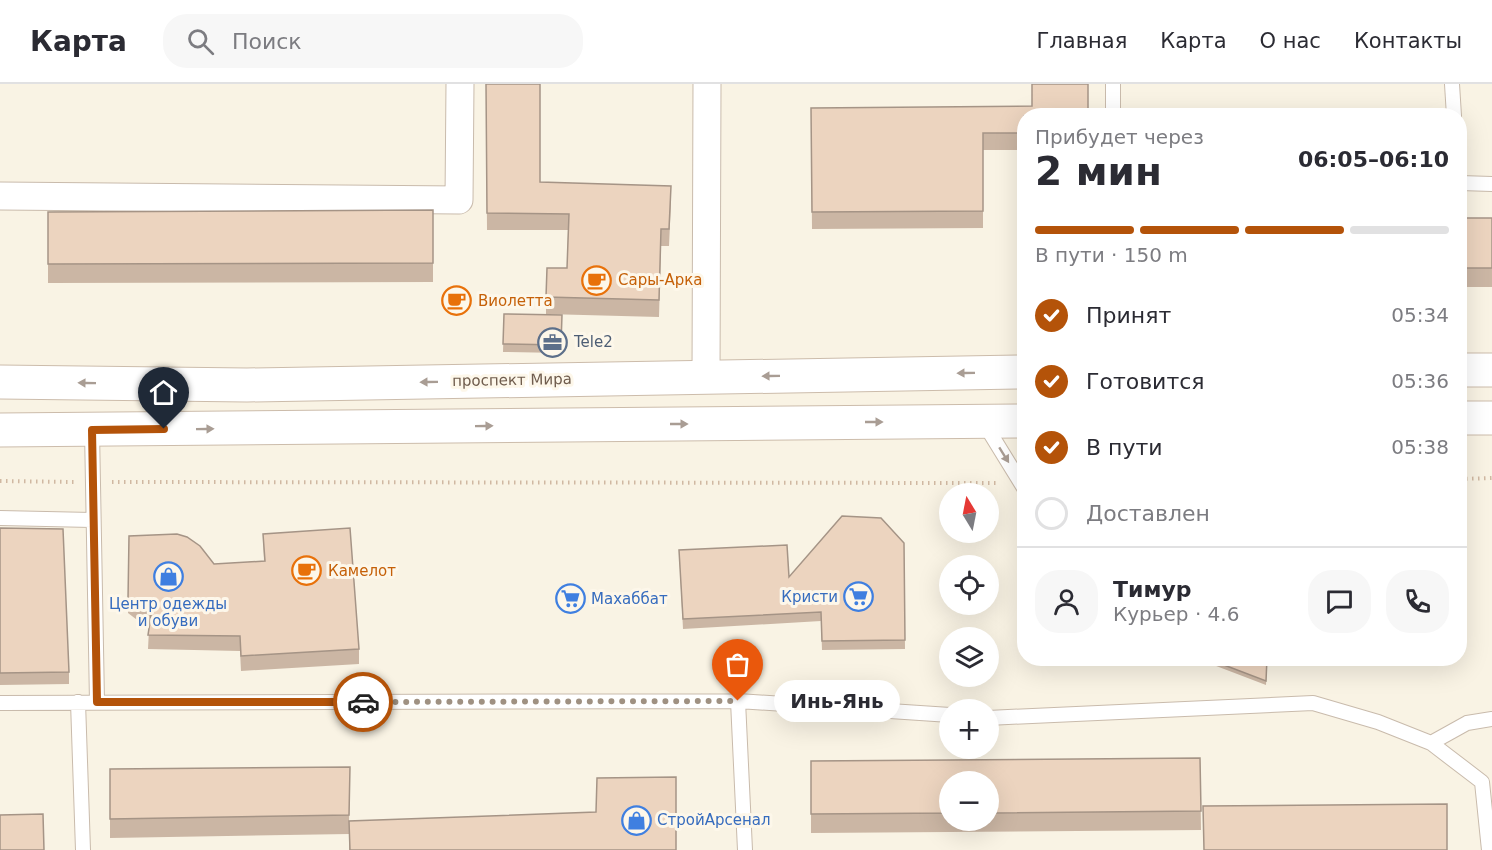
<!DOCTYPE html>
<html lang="ru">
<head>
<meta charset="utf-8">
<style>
  :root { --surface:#fff; --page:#f7f7f7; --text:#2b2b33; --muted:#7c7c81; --line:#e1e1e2; --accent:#b45309 }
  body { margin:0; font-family:"DejaVu Sans",sans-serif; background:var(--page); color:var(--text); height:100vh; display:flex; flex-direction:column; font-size:22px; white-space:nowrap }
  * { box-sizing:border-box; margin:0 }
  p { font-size:20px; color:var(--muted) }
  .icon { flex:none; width:33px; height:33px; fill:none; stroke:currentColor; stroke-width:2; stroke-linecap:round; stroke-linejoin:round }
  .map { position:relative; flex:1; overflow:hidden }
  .sheet { position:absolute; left:1017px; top:24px; width:450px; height:558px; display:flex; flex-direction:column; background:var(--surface); border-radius:24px; box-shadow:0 6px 24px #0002 }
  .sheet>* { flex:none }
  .needle { width:39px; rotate:350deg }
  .fabs { position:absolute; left:939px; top:399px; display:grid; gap:12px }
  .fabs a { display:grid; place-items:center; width:60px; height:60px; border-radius:50%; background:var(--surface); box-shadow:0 6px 24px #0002; font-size:30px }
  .pin { position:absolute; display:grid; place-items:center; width:51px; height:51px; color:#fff; margin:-62px -26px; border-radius:50% 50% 50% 0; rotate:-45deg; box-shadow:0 0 6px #0007 }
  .pin .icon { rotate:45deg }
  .courier { position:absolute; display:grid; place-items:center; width:60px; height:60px; margin:-30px; border:4px solid #b45309; border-radius:50%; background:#fff; color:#222; box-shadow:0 2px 8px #0007 }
  .bubble { position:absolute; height:42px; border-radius:21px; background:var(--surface); box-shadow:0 6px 24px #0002; font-size:20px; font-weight:800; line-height:42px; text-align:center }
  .headline em { font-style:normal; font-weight:800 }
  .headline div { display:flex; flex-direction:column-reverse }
  .headline { display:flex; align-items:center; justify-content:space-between; height:102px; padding:0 18px }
  h1 { font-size:39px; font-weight:800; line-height:45px }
  .bar { display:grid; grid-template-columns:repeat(4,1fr); gap:9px 6px; align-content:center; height:72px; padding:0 18px }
  .bar i { height:8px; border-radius:4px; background:var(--line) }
  .bar .current { background:var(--accent) }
  .bar p { grid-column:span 4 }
  .line { display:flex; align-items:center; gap:15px; padding:0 18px; border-top:2px solid var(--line) }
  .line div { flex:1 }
  .round { display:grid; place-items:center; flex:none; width:63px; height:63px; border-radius:24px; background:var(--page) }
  ol { padding:0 18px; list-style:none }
  li { display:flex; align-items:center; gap:18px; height:66px }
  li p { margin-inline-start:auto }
  li .icon { padding:6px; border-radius:50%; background:var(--accent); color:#fff; stroke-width:4 }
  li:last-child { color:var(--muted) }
  li i { width:33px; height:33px; border:3px solid var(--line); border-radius:50% }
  header { display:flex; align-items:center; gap:36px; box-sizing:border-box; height:84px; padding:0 30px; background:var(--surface); border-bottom:2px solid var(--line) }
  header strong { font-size:28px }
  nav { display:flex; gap:33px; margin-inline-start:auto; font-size:21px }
  .search { width:420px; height:54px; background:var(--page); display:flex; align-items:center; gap:15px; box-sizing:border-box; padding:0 21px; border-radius:24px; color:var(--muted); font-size:22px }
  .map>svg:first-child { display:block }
</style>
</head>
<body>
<header>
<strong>Карта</strong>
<div class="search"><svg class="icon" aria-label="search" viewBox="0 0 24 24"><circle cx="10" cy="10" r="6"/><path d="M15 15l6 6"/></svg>Поиск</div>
<nav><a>Главная</a><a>Карта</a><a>О нас</a><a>Контакты</a></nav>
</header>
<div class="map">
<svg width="1492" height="766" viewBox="0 0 1492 766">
  <rect width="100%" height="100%" fill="#f9f3e4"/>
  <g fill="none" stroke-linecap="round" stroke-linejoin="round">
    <defs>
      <path id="lane" d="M1113 0V32
        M1452 0 1454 32
        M1460 99 1492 100
        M984 339 1024 404
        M92 346 97 618
        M0 434 92 436
        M738 617 745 766
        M78 618 83 766
        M0 619 738 617 950 631
        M988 634 1313 619 1378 638 1431 659 1482 698 1489 766
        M1431 659 1467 639 1492 635"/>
      <path id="street" d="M0 112 459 116 460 0
        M706 293 707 0"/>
      <path id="secondary" d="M1460 286H1492
        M0 298 247 301 1024 288
        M1460 334H1492
        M0 346 1024 337"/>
    </defs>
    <use href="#lane" stroke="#c9bbac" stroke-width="16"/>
    <use href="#street" stroke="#c9bbac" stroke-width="29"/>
    <use href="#secondary" stroke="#ccbcab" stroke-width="35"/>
    <path stroke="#d0b8a2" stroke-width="4" stroke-dasharray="1.5 4.5" stroke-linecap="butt" d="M1460 395 1492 394
      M0 397 74 398
      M112 398 998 399"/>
    <use href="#lane" stroke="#fff" stroke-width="14"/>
    <use href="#street" stroke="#fff" stroke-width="27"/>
    <use href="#secondary" stroke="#fff" stroke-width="33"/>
  </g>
  <path fill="#cbb6a4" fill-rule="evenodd" d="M486 0 540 98 671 118 669 162H661L659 233 546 230V213L567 184 568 146H487Z
    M811 24 1024 32V66H983V144L812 145Z
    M433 126V198L48 199V128Z
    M1460 134H1492V203H1460Z
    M504 230 562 231 561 269 503 268Z
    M0 444 69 588V600L0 601Z
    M263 450 359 565V580L241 587 240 567 148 565 149 545 128 529 129 452 214 480 264 477Z
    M904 459 905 565 822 566 821 537 683 545 679 466 789 493Z
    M1267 574 1266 601 1211 580V576Z
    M1200 674 1201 746 811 749V677ZM950 698H988V736H950Z
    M110 685 350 701 349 737 676 766H349V750L110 754Z"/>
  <path fill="#a59486" d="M1037 574H1048L1037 579Z"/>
  <path fill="#ecd4bf" stroke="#a59486" stroke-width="1.5" d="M486 0H540V98L671 102 669 145H661L659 216 546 213 547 184H567L569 130 487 129Z
    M1032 0H1088V32H1024V49H983V127L812 128 811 24 1032 22Z
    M433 126V179L48 180V128Z
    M1460 134H1492V184H1460Z
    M504 230 562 231 561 261 503 260Z
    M842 432 881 434 904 459 905 556 822 557 821 528 683 535 679 466 787 461 789 493Z
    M0 444 63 445 69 588 0 589Z
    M350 444 359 565 241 572 240 552 148 551 151 531 128 515 129 452 177 450 187 453 200 462 214 480 265 477 263 450Z
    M1212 574H1267L1266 597 1211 576Z
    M1200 674 1201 727 988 729V698H950V729L811 730V677Z
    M350 683 349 731 110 735V685Z
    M676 693V766H350L349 737 596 728 597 694Z
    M1447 720V766H1204L1203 722Z
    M43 730 44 766H0V731Z"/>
  <defs><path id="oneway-solid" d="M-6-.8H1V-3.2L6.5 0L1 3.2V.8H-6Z" transform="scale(1.5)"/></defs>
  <g fill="#a99d94">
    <use href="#oneway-solid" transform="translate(966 289) rotate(179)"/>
    <use href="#oneway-solid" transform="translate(771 292) rotate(179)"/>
    <use href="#oneway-solid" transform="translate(429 298) rotate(179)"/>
    <use href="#oneway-solid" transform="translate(87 299) rotate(-179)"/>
    <use href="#oneway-solid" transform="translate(874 338)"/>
    <use href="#oneway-solid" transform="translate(679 340)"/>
    <use href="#oneway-solid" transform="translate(484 342) rotate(-1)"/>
    <use href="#oneway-solid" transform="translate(205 345) rotate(-1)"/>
    <use href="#oneway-solid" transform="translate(1004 371) rotate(58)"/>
  </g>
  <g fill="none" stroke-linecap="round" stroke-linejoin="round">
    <path stroke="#9f9182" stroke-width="6" stroke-dasharray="0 10.8" d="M363 618 738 617"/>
    <path stroke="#b45309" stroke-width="8" d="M164 345 92 346 97 618H363"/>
  </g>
  <defs>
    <symbol id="cafe-ring" viewBox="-11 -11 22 22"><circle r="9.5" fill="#fdf7ea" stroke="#e8710a" stroke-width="1.5"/><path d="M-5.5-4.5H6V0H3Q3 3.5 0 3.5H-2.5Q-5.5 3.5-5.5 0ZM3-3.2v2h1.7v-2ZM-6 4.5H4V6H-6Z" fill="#e8710a"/></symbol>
    <symbol id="office-ring" viewBox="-11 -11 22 22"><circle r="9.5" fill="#fdf7ea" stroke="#5c6f8a" stroke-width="1.5"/><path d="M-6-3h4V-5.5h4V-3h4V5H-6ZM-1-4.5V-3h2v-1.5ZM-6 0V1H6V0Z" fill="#5c6f8a"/></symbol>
    <symbol id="shop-ring" viewBox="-11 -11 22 22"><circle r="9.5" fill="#fdf7ea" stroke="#3f7fe0" stroke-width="1.5"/><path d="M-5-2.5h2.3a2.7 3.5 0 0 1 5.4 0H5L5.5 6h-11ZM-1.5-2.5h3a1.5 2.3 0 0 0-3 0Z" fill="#3f7fe0"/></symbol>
    <symbol id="supermarket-ring" viewBox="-11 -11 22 22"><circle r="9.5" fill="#fdf7ea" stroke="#3f7fe0" stroke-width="1.5"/><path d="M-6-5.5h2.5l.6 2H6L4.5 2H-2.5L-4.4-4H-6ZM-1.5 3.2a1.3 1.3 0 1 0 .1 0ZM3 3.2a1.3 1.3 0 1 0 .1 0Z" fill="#3f7fe0"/></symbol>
  </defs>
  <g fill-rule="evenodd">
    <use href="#cafe-ring" x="580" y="180" width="33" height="33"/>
    <use href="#cafe-ring" x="440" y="200" width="33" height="33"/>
    <use href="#office-ring" x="536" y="242" width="33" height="33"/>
    <use href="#cafe-ring" x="290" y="470" width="33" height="33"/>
    <use href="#shop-ring" x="152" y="476" width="33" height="33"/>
    <use href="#supermarket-ring" x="842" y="496" width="33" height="33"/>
    <use href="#supermarket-ring" x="554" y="498" width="33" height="33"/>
    <use href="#shop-ring" x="620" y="720" width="33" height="33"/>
  </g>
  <g text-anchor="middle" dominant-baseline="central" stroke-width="6" stroke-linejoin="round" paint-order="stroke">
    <g font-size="15" fill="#c56008" stroke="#fdf7ea" text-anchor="start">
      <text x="618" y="196">Сары-Арка</text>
      <text x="478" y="217">Виолетта</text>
      <text x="328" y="487">Камелот</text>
    </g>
    <g font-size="15" fill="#4e5e75" stroke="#fdf7ea" text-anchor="start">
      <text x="574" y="258">Tele2</text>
    </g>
    <g font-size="15" fill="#6f5c4d" stroke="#fdf7ea">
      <text transform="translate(512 296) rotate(-1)">проспект Мира</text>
    </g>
    <g font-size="15" fill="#366cbe" stroke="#fdf7ea" text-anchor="start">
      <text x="838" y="513" text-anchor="end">Кристи</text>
      <text x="591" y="515">Махаббат</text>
      <text x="168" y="520" text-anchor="middle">Центр одежды<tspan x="168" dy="17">и обуви</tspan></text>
      <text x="657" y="736">СтройАрсенал</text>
    </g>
  </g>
</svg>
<div class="fabs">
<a><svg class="needle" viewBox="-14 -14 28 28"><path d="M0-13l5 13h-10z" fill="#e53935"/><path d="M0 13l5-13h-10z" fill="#7c7c81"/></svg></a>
<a><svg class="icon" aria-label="locate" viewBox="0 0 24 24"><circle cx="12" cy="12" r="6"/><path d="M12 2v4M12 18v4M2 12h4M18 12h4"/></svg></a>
<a><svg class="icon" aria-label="layers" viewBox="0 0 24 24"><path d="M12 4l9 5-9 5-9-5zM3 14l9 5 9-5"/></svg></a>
<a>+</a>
<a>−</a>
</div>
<div class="pin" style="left:738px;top:617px;background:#ea580c"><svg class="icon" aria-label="bag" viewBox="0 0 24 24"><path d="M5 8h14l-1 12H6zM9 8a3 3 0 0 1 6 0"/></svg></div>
<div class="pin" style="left:164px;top:345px;background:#1f2937"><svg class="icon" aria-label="home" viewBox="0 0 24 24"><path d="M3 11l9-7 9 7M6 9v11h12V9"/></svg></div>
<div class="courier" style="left:363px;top:618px"><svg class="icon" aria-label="car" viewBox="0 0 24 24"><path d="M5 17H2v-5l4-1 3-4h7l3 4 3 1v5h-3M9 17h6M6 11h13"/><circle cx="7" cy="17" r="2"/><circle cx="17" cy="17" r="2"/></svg></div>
<div class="bubble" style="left:774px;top:596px;width:126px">Инь-Янь</div>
<section class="sheet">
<div class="headline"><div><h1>2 мин</h1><p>Прибудет через</p></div><em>06:05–06:10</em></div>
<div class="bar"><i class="current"></i><i class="current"></i><i class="current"></i><i></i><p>В пути · 150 m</p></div>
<ol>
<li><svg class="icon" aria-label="check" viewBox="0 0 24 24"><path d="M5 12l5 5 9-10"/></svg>Принят<p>05:34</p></li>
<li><svg class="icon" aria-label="check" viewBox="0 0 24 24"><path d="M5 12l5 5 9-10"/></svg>Готовится<p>05:36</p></li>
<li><svg class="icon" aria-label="check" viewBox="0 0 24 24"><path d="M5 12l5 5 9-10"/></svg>В пути<p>05:38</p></li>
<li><i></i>Доставлен</li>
</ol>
<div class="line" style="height:108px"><a class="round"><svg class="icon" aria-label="person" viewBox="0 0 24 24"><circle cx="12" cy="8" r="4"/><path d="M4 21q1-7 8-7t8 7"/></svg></a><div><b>Тимур</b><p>Курьер · 4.6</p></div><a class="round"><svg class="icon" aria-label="chat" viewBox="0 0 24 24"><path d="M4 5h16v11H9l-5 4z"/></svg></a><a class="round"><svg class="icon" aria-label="phone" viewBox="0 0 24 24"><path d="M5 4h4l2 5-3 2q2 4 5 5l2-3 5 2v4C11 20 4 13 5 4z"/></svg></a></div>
</section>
</div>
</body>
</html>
